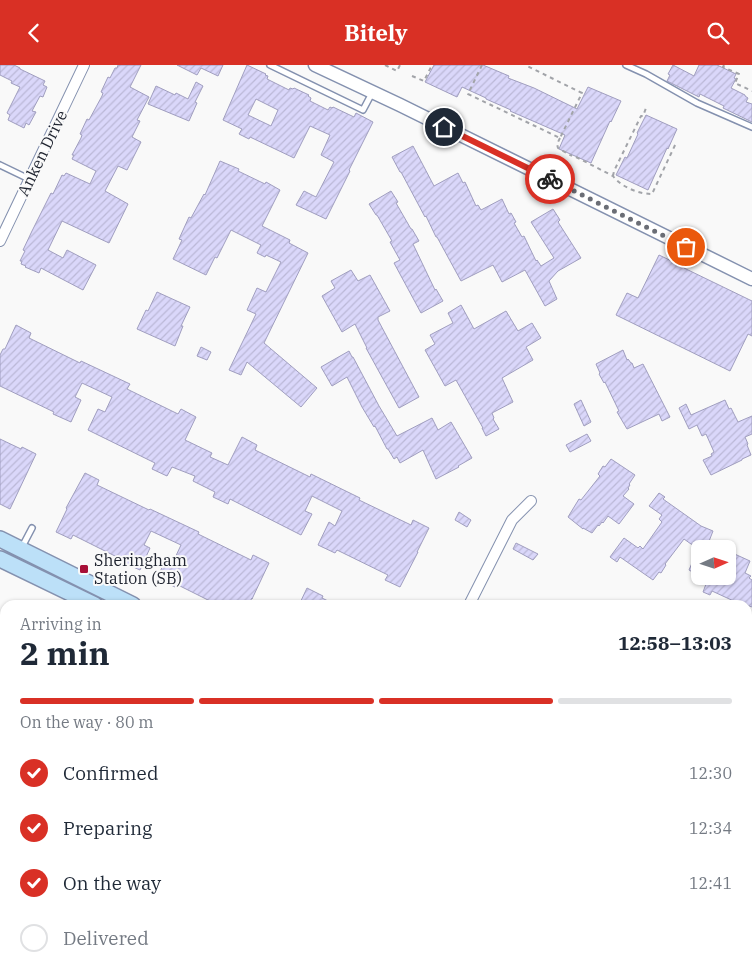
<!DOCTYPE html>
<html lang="en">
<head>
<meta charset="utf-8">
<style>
  :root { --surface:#fff; --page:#f6f6f7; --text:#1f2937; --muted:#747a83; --line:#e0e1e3; --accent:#d93025 }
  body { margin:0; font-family:"IBM Plex Serif",serif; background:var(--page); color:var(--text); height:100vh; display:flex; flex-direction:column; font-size:19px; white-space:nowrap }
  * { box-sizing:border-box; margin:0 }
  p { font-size:16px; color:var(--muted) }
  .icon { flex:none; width:28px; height:28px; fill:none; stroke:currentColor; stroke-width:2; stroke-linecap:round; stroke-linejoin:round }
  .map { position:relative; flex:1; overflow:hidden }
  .side { position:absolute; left:0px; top:535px; width:752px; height:375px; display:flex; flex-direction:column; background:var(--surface); border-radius:15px 15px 0 0; box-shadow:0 1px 4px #0004 }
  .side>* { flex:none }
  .needle { width:32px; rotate:87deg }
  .tools { position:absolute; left:691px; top:475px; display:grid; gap:10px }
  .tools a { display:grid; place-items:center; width:45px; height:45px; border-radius:8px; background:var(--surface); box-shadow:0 1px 4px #0004; font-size:25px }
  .pin { position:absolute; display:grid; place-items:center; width:42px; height:42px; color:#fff; margin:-21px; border:2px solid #fff; border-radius:50%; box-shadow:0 1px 5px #0007 }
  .courier { position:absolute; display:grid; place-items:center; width:50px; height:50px; margin:-25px; border:4px solid #d93025; border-radius:50%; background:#fff; color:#222; box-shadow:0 1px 6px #0007 }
  .overview em { font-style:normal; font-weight:700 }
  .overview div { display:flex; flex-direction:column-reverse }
  .overview { display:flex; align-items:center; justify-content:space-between; height:85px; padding:0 20px }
  h1 { font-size:32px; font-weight:700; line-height:38px }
  .bar { display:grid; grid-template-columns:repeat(4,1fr); gap:8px 5px; align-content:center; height:60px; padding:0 20px }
  .bar i { height:6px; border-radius:4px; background:var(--line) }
  .bar .active { background:var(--accent) }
  .bar p { grid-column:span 4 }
  ol { padding:0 20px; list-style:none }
  li { display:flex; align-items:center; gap:15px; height:55px }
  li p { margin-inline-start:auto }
  li .icon { padding:5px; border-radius:50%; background:var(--accent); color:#fff; stroke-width:4 }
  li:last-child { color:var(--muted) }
  li i { width:28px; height:28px; border:2px solid var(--line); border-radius:50% }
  header { display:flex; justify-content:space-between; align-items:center; height:65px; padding:0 20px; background:var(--accent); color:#fff; font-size:22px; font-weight:700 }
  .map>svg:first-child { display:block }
</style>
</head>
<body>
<header><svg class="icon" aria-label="back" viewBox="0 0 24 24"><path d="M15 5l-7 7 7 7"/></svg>Bitely<svg class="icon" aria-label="search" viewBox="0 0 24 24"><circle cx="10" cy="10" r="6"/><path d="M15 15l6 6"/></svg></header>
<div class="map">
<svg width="752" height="910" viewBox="0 0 752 910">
  <defs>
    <pattern id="forest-crowns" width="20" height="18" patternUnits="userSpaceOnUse" patternTransform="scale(1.25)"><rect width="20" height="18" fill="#d1bfe0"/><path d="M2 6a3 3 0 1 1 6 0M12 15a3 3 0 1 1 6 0" fill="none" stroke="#b3a4c0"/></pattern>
    <pattern id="building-hatch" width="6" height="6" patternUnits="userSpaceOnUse" patternTransform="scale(1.25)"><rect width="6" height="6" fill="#dad7fa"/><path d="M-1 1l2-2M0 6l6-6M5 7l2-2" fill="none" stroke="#bbb8d7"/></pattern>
  </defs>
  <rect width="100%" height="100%" fill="#f9f9f9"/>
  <path fill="url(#forest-crowns)" d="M0 633 5 635V831L0 825Z"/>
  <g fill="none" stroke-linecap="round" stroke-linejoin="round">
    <path stroke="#7a9aaa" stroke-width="3" d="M34 540 35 537
      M5 610V623
      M0 642 5 631"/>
    <path stroke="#a2cdde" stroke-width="18" d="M0 843 5 849
      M73 905 79 910"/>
  </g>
  <path fill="url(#building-hatch)" stroke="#a09ebf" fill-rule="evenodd" d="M0 0H14L20 3V4L45 16 43 20 47 22 43 32 40 31 32 46 36 47 29 60 26 58 24 63 8 55 10 50 7 48 20 22 11 18 12 16 0 10Z
    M118 0H141L130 22 149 32 137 55 140 56 132 72 141 77 127 105 118 101 105 126 128 139 109 178 62 156 48 185 63 193 67 185 96 200 83 225 41 203 39 208 25 202 26 201 21 199 22 196H20L25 186 23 185 32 166 51 128 53 129 62 110 64 111 66 108 90 119 96 106 72 94 74 90H72L81 73 82 70 80 69 87 54 89 55 102 31 103 28 101 27 108 12 110 13 115 3H117Z
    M177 0H223L218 11 201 3 197 10Z
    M247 0 266 9 265 10 268 11 267 14 289 25 290 23 293 24 294 23 309 30 308 31 311 33 310 36 328 45 330 42 332 43 333 42 354 52 356 48 373 57 349 105 350 106 326 154 296 140 304 126 316 132 334 97 321 90 330 70 310 61 294 93 250 72 249 74 239 69 242 64 223 55ZM256 34 278 45 271 61 248 50Z
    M434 0H483L509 11 508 13 534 23 577 44 588 22 621 36 611 57 610 56 591 98 559 84 565 70 510 46 511 45 486 34V33L462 22 457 32 425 17Z
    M673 0 694 11 699 0H717L736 9 734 13 736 14 731 23 745 30V31L748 33 746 37 752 39V57L723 43 724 41 700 29 699 32 667 16 670 10 668 9Z
    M196 17 203 21 195 37 197 38 189 56 148 39 156 21 175 30 176 28 188 34Z
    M646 50 677 64 668 84 667 83 648 125 616 110 625 92 627 93 638 69 637 68Z
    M413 81 434 121 458 108 463 118 465 117 476 141 478 140 481 145 502 134 509 149 511 148 516 157 514 158 522 172 524 171 536 196 537 195 541 201 554 193 531 157 553 144 560 155 558 157 581 193 558 206 549 216 557 234 545 241 525 205 502 217 493 200 461 216 437 172H436L426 151 425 152 401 107H400L392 92Z
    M220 96 239 104 238 106 265 119 266 117 280 125 262 161 290 175 289 178 308 188 264 278 317 323 301 342 247 297 241 310 229 305 256 249 247 245 257 223 266 227 281 197 266 190 265 192 257 188 261 180 231 165 217 193 215 192 206 210 173 194 182 175 179 174 189 152 191 153 204 129 205 130Z
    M391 126 398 137 396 138 411 164H412L419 176 413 179 435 225 436 224 443 236 421 248 394 198 400 195 390 177 392 176 377 150H376L369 139Z
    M659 190 684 202V203L752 236V271L748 269 730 306 616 250 627 228 638 233Z
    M351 205 358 216 370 210 390 246 378 252V255L419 332 399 343 366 283H367L355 259 342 267 322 231 335 223 331 216Z
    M157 227 190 242 181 261H183L175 281 137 264 146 245 148 246Z
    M461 240 474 264 506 246 518 266 532 258 541 273 526 282 533 295 502 313 513 337 492 348 494 353 493 354 499 364 486 371 482 363H483L456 315 445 321 425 285 435 279 430 270 453 258 448 248Z
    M16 260 31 268 29 273 80 298 81 296 130 319 127 324 178 349 181 344 196 352 185 375 212 388 210 392 228 400 242 372 257 380 255 385 310 412 311 409 360 433 359 435 411 460 413 455 429 463 417 487H418L400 522 385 515 388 510 337 485 335 488 318 480 329 457 335 461 342 446 312 431 305 446 312 449 301 470 230 434 228 439 213 432 215 427 193 416 195 411 172 402 167 411 152 404 155 398 88 365 98 344 105 347 112 332 82 318 75 332 81 335 71 357 53 349 54 347 0 321V290L3 284H5Z
    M201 282 211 287 207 295 197 291Z
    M623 285 627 295 628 294 631 298H632L634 303 643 299 670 352 662 356 659 349 627 364 617 347 619 346 605 317 604 318 599 309 600 308 596 299Z
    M349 286 352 292H353L379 341 397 371 432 353 438 365 451 357 472 393 458 401 459 402 436 414 423 385 400 398 397 392 394 394 388 384H387L375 361 374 362 362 342 347 312 332 321 321 302Z
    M581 335 591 357 584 361 574 339Z
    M725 335 729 344 731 343 738 357 752 351V369L745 372 748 379 747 380 751 390 742 394V395L711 410 703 395 712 391 711 389 714 387 706 369 702 371 697 360 689 364 679 343 686 339 691 350Z
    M587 369 591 376 570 387 566 380Z
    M0 374 21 384 22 382 36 389 10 444 0 439Z
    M611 394 635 410 629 419 630 420 628 423 629 424 623 431 634 439 619 459 608 451 603 458 602 457 599 461 598 460 592 468 583 463V464L568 452 579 434 581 435 600 411 598 409 603 401 605 402Z
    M85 408 99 415 97 420 149 445 150 444 199 467 198 469 251 495 253 490 269 498 252 534V533L248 540H218L176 519 175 522 157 513 167 492 174 495 181 480 151 466 144 480 150 483 140 505 122 497 123 495 73 470 71 474 56 467 67 444 66 443Z
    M659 428 665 432 663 434 701 461 713 466 706 484H700V500L696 509 689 505 698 484 684 474 665 499 666 500 661 508 659 507 653 515 620 492 617 497 610 492 624 473 638 483 640 481 643 484 662 457 659 454 662 450 649 441Z
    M459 447 471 455 467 462 455 455Z
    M516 478 538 489 533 495 513 484Z
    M728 486 750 496 745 508 751 511 749 513 752 515V542L749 541 748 542V540H745L738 537V538L712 526 710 530 703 527 709 511H722L726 513 728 511 733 497 728 494Z
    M307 523 323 531 322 533 336 540H299Z"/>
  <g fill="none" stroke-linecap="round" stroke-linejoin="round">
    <defs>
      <path id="service" d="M270 0 363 45 372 28
        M626 0 646 9 697 38 752 62
        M0 100 29 114
        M22 482 32 463
        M748 590 752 593
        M748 800 752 795
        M748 808 752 811
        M748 842 752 838
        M748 847 752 852
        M691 905 692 910"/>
      <path id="minor" d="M0 176 84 0
        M469 540 512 455 531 436"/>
      <path id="tertiary" d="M315 0 400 40 752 214"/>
      <path id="secondary" d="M0 474 133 540
        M0 494 95 540
        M619 905 624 910
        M649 905 653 910"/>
      <path id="primary" d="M748 652 752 650
        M748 734 752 730
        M748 749 752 745
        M469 910 471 905
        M588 910V905
        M606 910 610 905"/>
    </defs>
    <use href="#service" stroke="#8491af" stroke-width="8"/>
    <use href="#minor" stroke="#8491af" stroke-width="12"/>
    <use href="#tertiary" stroke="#8491af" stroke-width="15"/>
    <use href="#secondary" stroke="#8491af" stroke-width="18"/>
    <use href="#primary" stroke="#206fa7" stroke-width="19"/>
    <path stroke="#a2a4a9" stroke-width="2" stroke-dasharray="4 4" stroke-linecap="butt" d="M385 0 397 6 400 0
      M482 0 468 29 560 73 582 28 525 0
      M724 0 723 2 739 9 735 18 752 26
      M412 11 424 16 432 0
      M560 73 557 79 558 83 572 91
      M576 92 613 111C621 122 639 129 652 129L676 78
      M613 111 614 106 641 51H643L646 43
      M234 910 236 905"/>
    <use href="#service" stroke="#fff" stroke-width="5"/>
    <use href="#minor" stroke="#fff" stroke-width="10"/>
    <use href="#tertiary" stroke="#fff" stroke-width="12"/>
    <use href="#secondary" stroke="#bce0f8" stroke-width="15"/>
    <use href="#primary" stroke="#7ac1f1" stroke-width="16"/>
  </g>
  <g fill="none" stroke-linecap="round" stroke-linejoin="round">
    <path stroke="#6b6e76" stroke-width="5" stroke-dasharray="0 9" d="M550 114 686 182"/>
    <path stroke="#d93025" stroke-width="6" d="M444 62 550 114"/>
  </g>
  <rect fill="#a70f37" stroke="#f9f9f9" stroke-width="2" x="79" y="499" width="10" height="10" rx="2.5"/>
  <g text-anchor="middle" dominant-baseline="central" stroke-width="4" stroke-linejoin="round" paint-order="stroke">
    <g font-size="16" fill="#1e232f" stroke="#f9f9f9">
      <text transform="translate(42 88) rotate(-64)">Anken Drive</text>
    </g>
    <g font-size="16" fill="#1e232f" stroke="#f9f9f9" text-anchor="start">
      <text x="94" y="495">Sheringham<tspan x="94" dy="18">Station (SB)</tspan></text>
    </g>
  </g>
</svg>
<div class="tools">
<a><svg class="needle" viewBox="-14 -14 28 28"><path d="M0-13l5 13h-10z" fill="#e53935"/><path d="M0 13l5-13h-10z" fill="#747a83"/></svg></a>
</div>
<div class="pin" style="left:686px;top:182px;background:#ea580c"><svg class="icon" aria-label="bag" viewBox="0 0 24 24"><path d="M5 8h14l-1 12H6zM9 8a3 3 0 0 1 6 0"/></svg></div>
<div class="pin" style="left:444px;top:62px;background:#1f2937"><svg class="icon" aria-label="home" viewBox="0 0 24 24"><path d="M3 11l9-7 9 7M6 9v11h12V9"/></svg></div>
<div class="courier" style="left:550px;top:114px"><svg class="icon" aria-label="bike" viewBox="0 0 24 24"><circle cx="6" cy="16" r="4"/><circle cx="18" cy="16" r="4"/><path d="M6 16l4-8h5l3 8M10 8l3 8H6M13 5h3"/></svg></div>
<section class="side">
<div class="overview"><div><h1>2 min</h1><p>Arriving in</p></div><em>12:58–13:03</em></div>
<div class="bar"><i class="active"></i><i class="active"></i><i class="active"></i><i></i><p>On the way · 80 m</p></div>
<ol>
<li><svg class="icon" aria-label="check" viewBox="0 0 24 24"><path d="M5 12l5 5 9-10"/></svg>Confirmed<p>12:30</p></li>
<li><svg class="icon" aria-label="check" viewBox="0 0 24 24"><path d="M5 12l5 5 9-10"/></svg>Preparing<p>12:34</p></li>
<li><svg class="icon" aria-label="check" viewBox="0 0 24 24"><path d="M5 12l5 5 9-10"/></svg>On the way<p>12:41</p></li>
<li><i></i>Delivered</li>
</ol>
</section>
</div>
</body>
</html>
